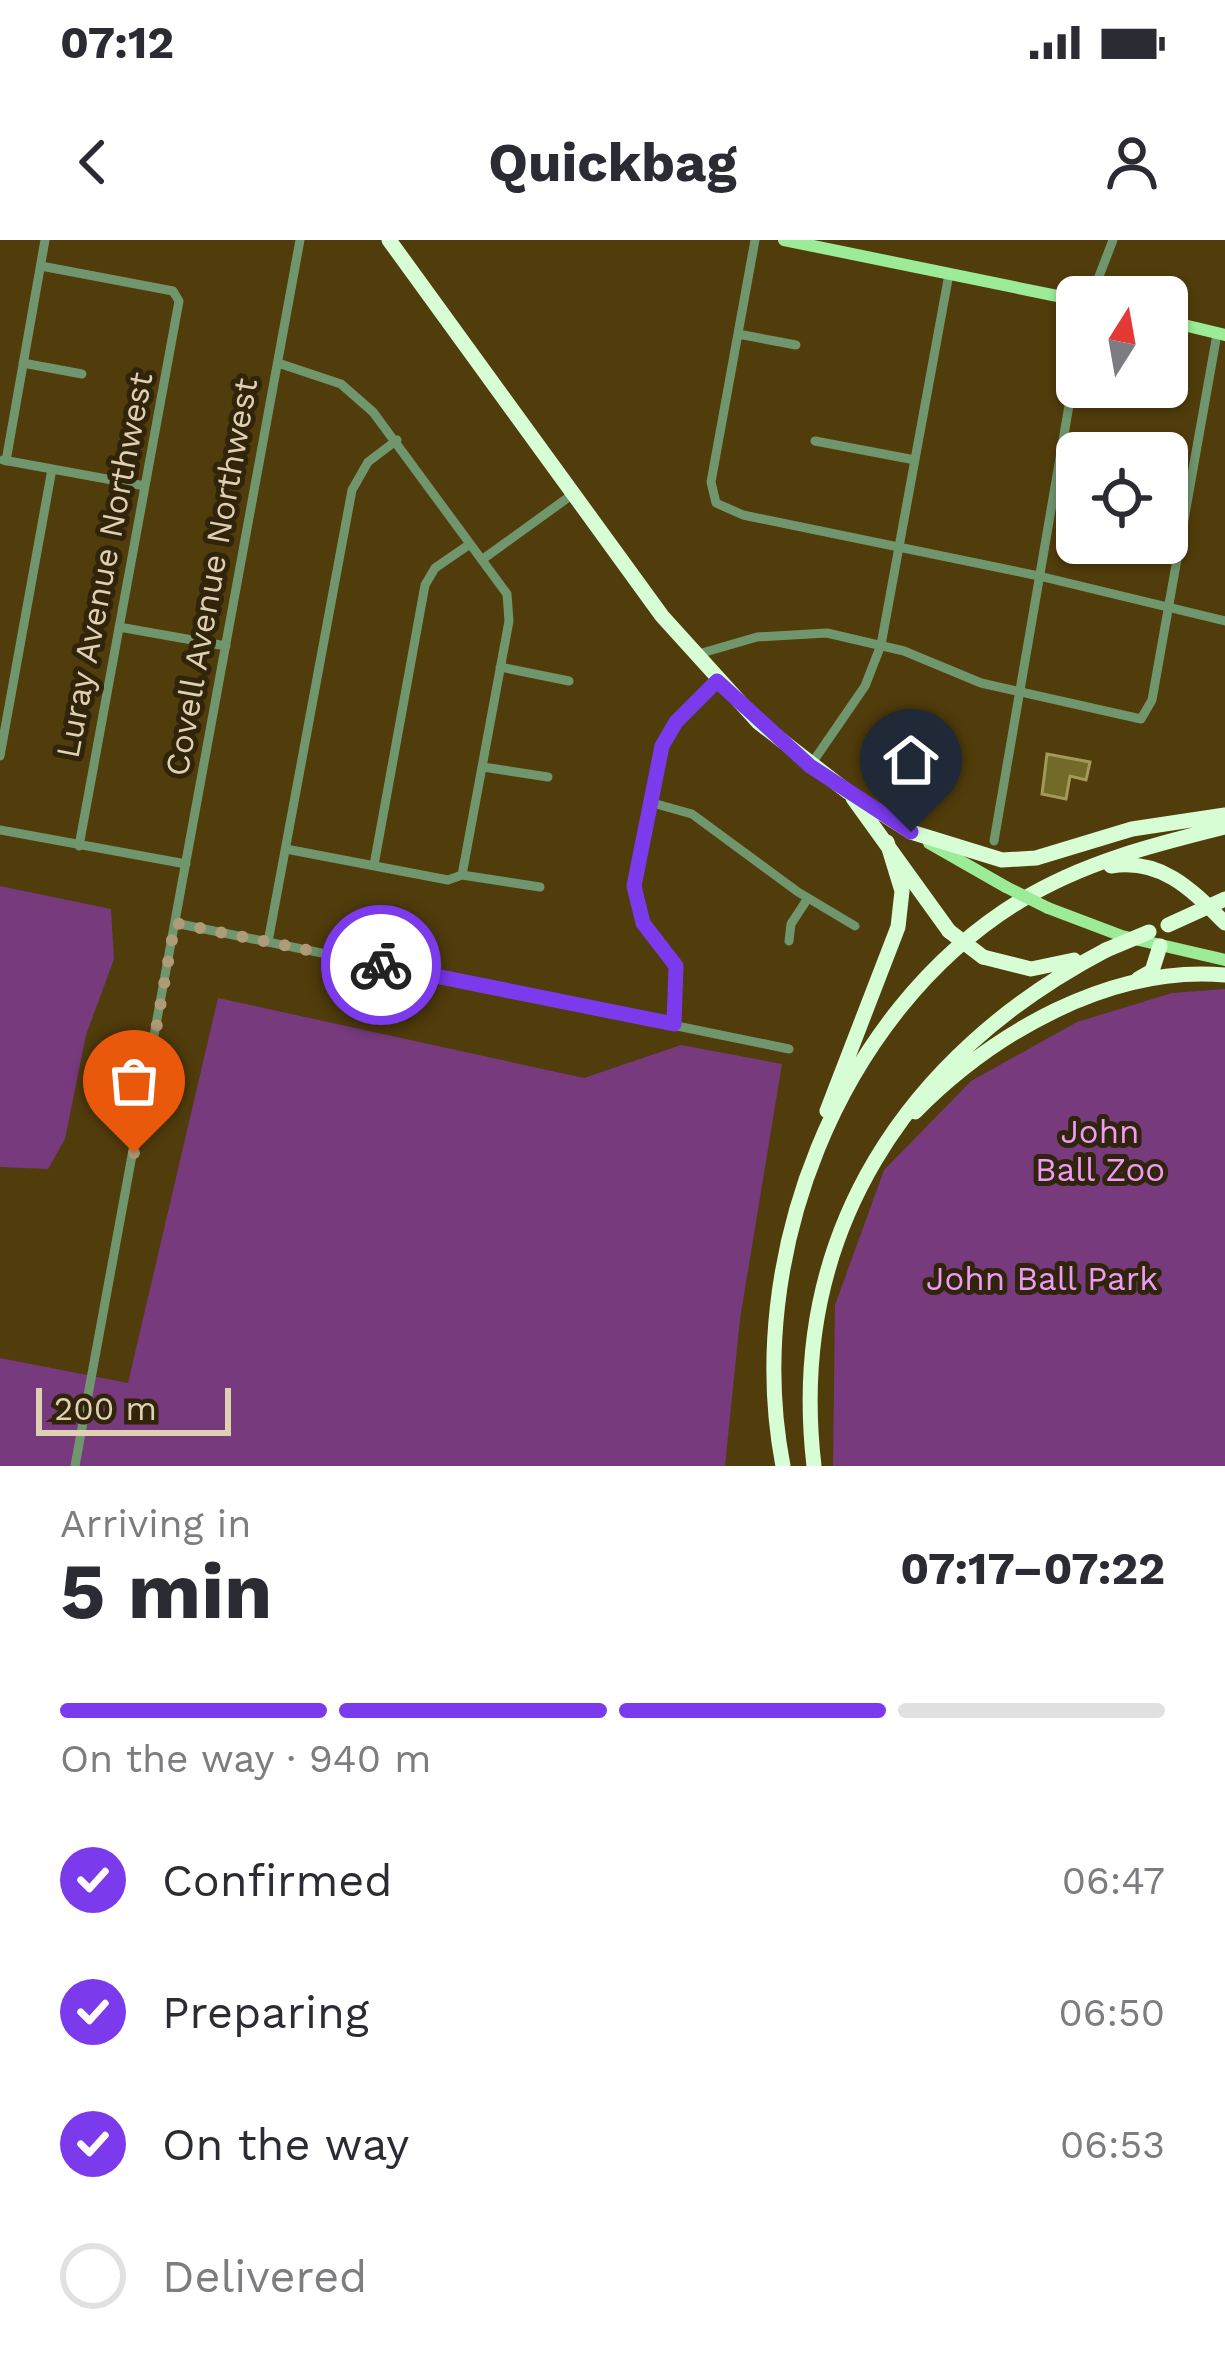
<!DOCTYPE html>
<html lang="en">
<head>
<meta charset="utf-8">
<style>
  :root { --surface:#fff; --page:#f2f2f3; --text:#2b2b33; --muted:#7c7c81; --line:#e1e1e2; --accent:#7c3aed }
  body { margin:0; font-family:"Work Sans",sans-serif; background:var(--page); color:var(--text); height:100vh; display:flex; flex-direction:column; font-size:45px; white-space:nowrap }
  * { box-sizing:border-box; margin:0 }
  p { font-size:39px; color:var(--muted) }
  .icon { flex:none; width:66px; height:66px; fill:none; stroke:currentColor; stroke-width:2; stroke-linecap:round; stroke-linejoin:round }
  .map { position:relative; height:1226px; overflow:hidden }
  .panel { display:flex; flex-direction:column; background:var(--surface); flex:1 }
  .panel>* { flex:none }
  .needle { width:78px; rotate:11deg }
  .tools { position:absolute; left:1056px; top:36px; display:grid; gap:24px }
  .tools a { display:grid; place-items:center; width:132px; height:132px; border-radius:18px; background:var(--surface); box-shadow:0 3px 9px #0004; font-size:60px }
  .scale { position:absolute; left:36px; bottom:30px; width:195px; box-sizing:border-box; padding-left:12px; border:6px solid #e0d0b3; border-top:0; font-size:33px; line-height:42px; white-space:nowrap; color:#e0d0b3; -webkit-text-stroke:9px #30240b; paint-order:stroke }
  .pin { position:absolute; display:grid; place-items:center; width:102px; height:102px; color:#fff; margin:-123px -51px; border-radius:50% 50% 50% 0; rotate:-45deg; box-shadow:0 0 12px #0007 }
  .pin .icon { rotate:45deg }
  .courier { position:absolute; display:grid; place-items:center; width:120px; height:120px; margin:-60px; border:9px solid #7c3aed; border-radius:50%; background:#fff; color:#222; box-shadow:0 3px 15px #0007 }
  .summary em { font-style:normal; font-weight:700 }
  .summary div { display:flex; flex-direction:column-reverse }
  .summary { display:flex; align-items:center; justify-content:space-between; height:204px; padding:0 60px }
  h1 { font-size:78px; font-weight:700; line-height:90px }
  .bar { display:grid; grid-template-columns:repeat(4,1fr); gap:18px 12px; align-content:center; height:144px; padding:0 60px }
  .bar i { height:15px; border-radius:9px; background:var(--line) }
  .bar .selected { background:var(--accent) }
  .bar p { grid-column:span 4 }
  ol { padding:0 60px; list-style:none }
  li { display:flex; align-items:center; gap:36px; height:132px }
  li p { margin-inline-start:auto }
  li .icon { padding:12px; border-radius:50%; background:var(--accent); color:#fff; stroke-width:4 }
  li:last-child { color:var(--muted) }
  li i { width:66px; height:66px; border:6px solid var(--line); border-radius:50% }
  .status { display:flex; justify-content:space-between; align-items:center; height:84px; padding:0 60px; background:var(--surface); direction:ltr }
  .status svg { height:33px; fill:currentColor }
  header { display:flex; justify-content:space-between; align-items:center; height:156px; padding:0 60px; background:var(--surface); font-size:54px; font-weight:700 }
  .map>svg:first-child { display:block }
</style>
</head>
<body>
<div class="status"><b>07:12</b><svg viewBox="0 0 49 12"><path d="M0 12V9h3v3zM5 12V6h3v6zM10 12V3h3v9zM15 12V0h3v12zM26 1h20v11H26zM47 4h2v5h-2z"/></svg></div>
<header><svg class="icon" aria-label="back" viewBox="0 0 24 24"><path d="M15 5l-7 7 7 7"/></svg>Quickbag<svg class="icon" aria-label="person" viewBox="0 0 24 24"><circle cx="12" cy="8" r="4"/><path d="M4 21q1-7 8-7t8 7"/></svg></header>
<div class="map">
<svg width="1225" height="1226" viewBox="0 0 1225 1226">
  <rect width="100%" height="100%" fill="#513c0b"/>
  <path fill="#763a7d" d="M0 646 111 669 114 719 86 795 65 899 48 929 0 927Z
    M1225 749V1226H833L835 1065 884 930 971 841 1077 782 1172 753Z
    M218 758 584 838 681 805 782 824 740 1079 725 1226H0V1118L128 1143Z"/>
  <path fill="#716a29" stroke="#a19a5a" stroke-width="3" d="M1047 514 1090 522 1086 540 1070 536 1066 559 1042 554Z"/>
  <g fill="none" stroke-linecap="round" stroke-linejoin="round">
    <path stroke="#70966e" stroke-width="9" d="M755 0 711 242 716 263 743 275 1039 336 1225 381
      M41 26 173 51 179 61 79 606
      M1091 57 1113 0
      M738 94 796 105
      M23 123 82 134
      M278 123 341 144 373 172 507 354 509 381 462 635
      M815 201 915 220
      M3 220 145 246
      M6 221 45 0
      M483 319 573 254
      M119 387 226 406
      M695 415 757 397 827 393 904 411 981 443 1141 479 1152 460 1217 94
      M500 427 569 441
      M0 516 52 229
      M810 526 865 446 881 405 949 34
      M483 527 548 537
      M649 562 692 574 798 652 855 686
      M0 590 186 624
      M994 601 1077 119
      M286 609 448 640 462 635 540 647
      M374 625 425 345 435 328 470 304
      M175 683 789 809
      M789 701 791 684 808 658
      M268 702 352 250 368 222 397 200
      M674 785 677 726 643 683 634 646 662 506 676 482 717 441
      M75 1226 300 0"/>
    <path stroke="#9beb97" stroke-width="12" d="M784 0 1077 60
      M1167 81 1225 95
      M929 603 1006 647
      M1048 668 1122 696 1225 720"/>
    <path stroke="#d7fdd5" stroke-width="15" d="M389 0 662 376 758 482 848 552 911 592 1002 620 1036 618 1132 589 1225 575
      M853 558 949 691
      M1111 626C1162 618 1192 650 1225 683
      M983 717 1031 729 1074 720
      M1138 739 1152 731 1160 706
      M827 871 898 687 902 651 887 602
      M915 872C993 793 1110 725 1225 735
      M783 1226C743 1020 837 773 1020 661 1084 622 1153 605 1225 587
      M814 1226C787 995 906 815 1106 710"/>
    <path stroke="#9beb97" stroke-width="12" d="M1006 647 1048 668"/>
    <path stroke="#d7fdd5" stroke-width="15" d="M1168 685 1225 659
      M949 691 983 717
      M1106 710 1149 692"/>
  </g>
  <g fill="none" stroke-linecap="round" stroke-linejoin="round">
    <path stroke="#ae9c78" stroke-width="12" stroke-dasharray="0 21.6" d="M134 913 175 683 381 725"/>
    <path stroke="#7c3aed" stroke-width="15" d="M381 725 674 784 676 726 643 683 634 646 662 506 676 482 717 441 810 526 911 592"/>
  </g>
  <g text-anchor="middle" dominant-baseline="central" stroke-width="10" stroke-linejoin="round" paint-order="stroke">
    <g font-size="33" fill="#e0d0b3" stroke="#30240b">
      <text transform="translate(104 325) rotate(-79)">Luray Avenue Northwest</text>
      <text transform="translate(211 337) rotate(-80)">Covell Avenue Northwest</text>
    </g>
    <g font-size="33" fill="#ee9bf7" stroke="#30240b">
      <text x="1100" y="891">John<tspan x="1100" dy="38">Ball Zoo</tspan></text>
      <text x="1042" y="1038">John Ball Park</text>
    </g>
  </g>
</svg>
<div class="tools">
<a><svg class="needle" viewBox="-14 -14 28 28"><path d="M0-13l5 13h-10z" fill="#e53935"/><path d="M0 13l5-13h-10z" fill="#7c7c81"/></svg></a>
<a><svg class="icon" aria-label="locate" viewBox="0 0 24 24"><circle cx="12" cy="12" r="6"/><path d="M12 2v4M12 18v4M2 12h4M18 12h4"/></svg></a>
</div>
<div class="scale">200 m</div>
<div class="pin" style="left:134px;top:913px;background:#ea580c"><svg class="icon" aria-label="bag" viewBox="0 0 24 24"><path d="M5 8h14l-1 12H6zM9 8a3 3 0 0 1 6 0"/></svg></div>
<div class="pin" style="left:911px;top:592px;background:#1f2937"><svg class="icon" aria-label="home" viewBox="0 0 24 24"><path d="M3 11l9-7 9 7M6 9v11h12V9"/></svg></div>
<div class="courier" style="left:381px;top:725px"><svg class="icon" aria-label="bike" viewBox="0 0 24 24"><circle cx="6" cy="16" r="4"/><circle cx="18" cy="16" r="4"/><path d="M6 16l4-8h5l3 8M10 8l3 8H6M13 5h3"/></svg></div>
</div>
<section class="panel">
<div class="summary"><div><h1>5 min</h1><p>Arriving in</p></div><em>07:17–07:22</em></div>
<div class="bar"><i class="selected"></i><i class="selected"></i><i class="selected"></i><i></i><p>On the way · 940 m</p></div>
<ol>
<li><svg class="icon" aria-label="check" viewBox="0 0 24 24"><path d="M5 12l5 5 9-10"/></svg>Confirmed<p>06:47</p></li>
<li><svg class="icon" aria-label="check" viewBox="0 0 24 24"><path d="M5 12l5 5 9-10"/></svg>Preparing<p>06:50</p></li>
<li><svg class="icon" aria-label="check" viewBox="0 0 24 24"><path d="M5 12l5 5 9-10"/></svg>On the way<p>06:53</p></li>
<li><i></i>Delivered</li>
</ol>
</section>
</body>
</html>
